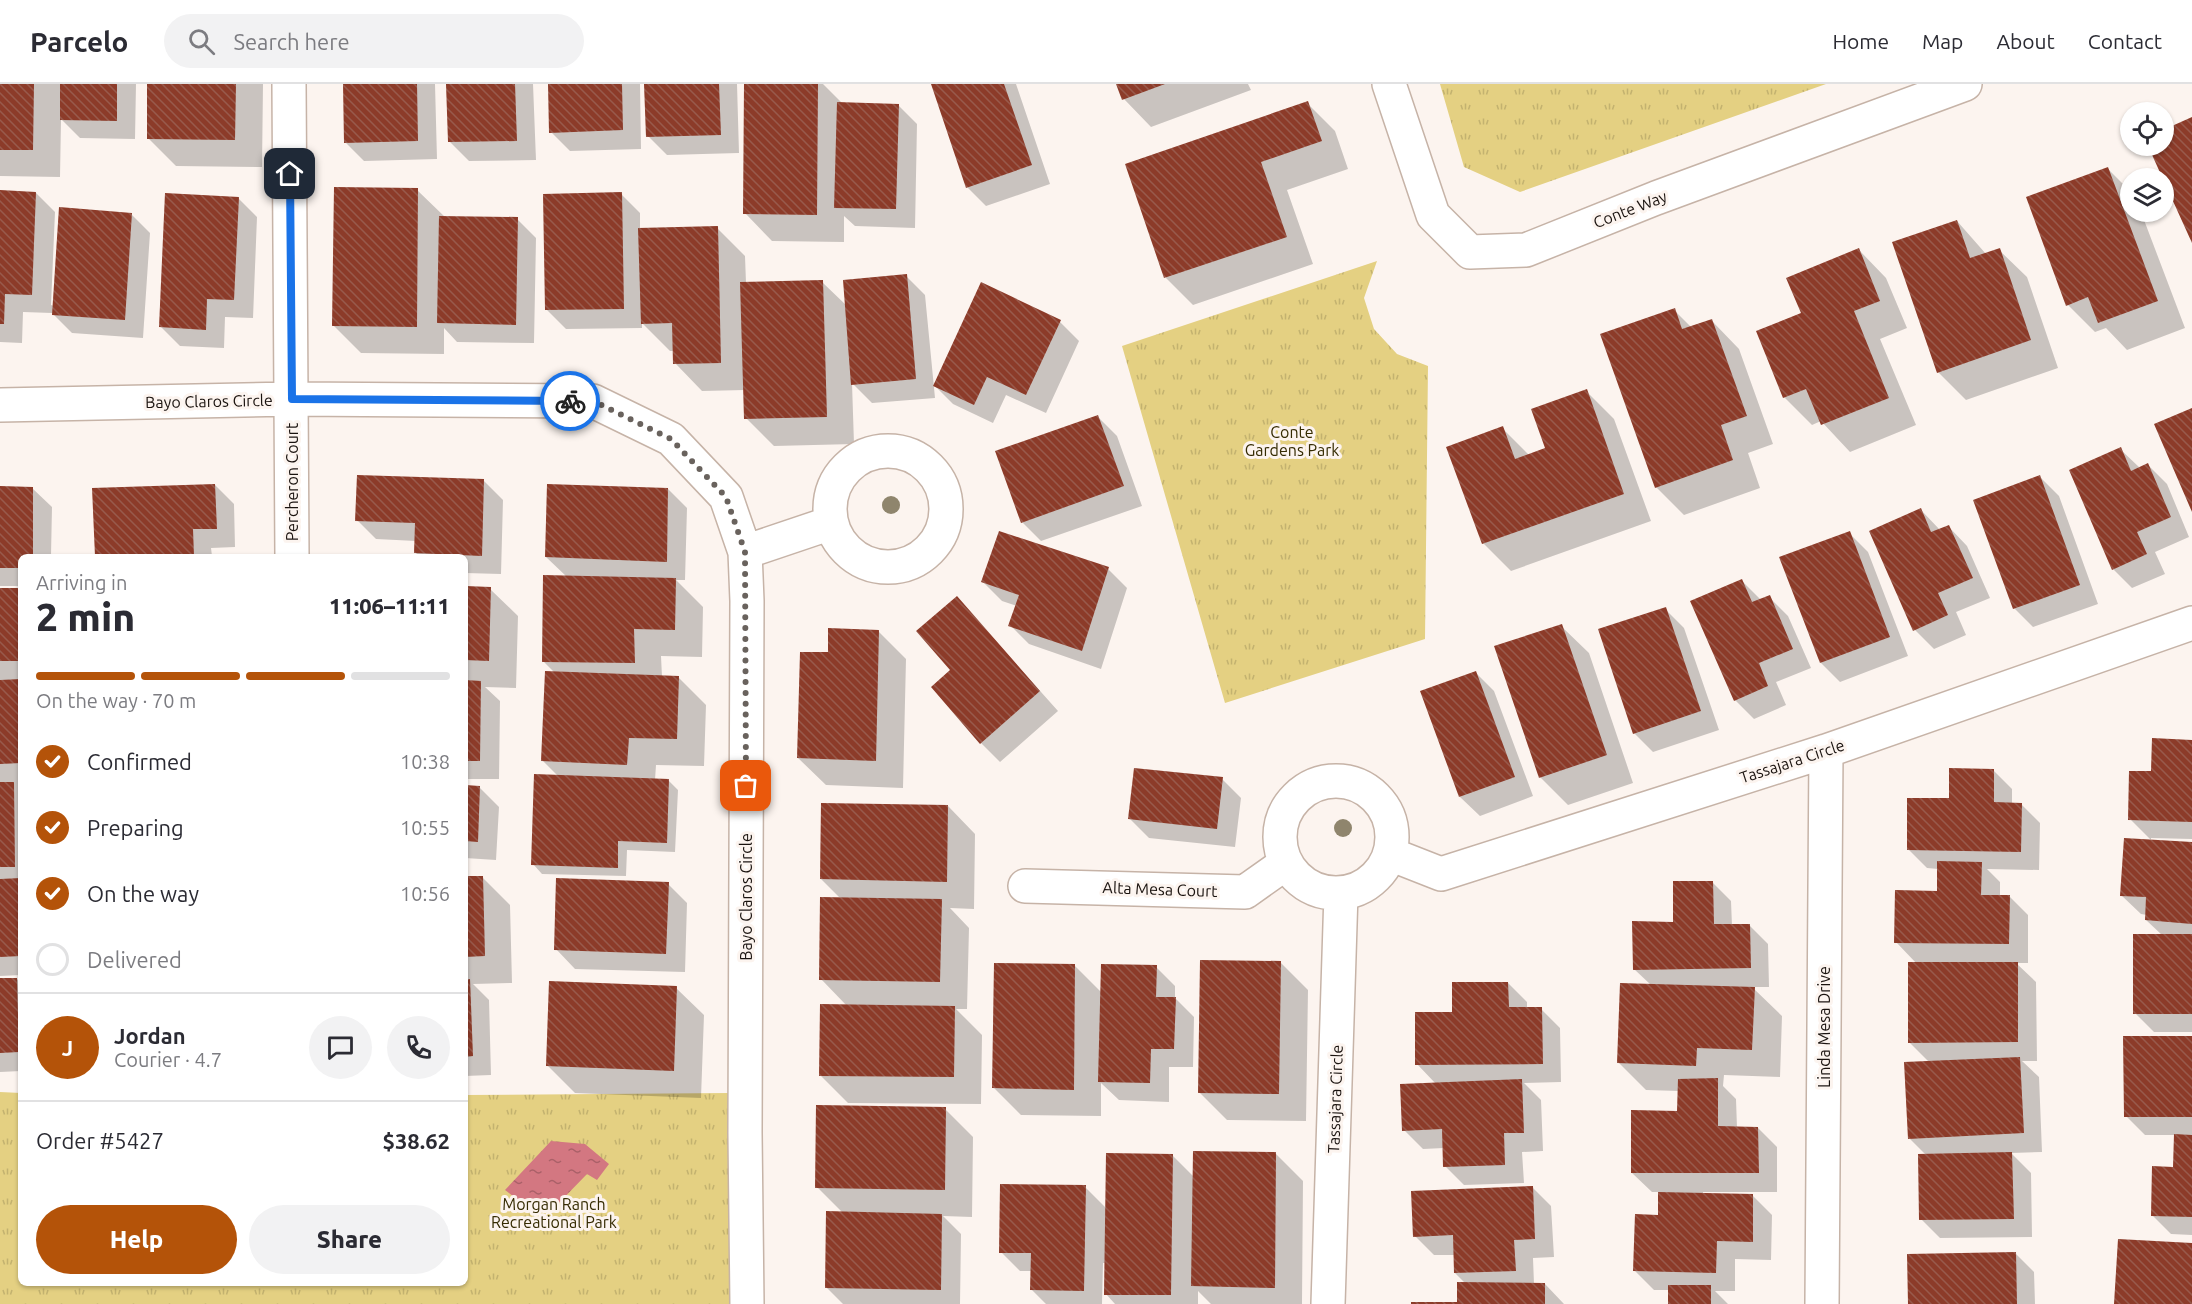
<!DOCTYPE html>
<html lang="en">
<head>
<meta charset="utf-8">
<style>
  :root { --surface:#fff; --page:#f2f2f3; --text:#2b2b33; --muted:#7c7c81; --line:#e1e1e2; --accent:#b45309 }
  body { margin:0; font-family:Ubuntu,sans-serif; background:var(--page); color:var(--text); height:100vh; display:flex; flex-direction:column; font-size:22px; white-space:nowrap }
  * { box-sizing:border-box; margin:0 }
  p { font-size:20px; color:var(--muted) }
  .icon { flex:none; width:33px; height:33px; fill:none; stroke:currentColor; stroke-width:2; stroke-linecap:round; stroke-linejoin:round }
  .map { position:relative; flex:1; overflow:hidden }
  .details { position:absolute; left:18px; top:470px; width:450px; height:732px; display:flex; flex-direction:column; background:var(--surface); border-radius:9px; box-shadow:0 2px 4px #0004 }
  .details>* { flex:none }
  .tools { position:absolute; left:2120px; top:18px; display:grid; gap:12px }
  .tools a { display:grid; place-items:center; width:54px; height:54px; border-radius:50%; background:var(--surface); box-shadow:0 2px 4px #0004; font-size:30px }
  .pin { position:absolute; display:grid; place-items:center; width:51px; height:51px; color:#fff; margin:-26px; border-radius:12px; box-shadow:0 3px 9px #0006 }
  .courier { position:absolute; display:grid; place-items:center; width:60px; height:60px; margin:-30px; border:4px solid #1a73e8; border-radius:50%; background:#fff; color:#222; box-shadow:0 2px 8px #0007 }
  .headline em { font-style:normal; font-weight:800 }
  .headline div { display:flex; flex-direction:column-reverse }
  .headline { display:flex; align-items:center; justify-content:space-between; height:102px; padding:0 18px }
  h1 { font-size:39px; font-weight:800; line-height:45px }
  .bar { display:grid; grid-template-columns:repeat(4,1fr); gap:9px 6px; align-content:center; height:72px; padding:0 18px }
  .bar i { height:8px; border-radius:4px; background:var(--line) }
  .bar .active { background:var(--accent) }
  .bar p { grid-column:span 4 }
  .line { display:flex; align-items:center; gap:15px; padding:0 18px; border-top:2px solid var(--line) }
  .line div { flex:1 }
  .round { display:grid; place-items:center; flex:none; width:63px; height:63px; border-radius:32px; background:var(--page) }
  ol { padding:0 18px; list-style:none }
  li { display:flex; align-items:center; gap:18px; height:66px }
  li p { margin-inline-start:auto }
  li .icon { padding:6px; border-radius:50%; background:var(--accent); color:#fff; stroke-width:4 }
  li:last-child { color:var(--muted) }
  li i { width:33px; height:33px; border:3px solid var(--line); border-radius:50% }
  .action { display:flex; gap:12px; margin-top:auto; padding:12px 18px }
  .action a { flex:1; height:69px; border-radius:36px; background:var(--accent); color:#fff; font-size:24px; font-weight:800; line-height:69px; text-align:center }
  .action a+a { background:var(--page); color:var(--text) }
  header { display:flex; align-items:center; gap:36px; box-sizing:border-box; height:84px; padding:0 30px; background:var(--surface); border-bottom:2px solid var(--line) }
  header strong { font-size:28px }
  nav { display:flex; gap:33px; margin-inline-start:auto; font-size:21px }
  .search { width:420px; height:54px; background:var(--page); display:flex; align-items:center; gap:15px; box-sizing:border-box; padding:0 21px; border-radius:33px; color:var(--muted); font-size:22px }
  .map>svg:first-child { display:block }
</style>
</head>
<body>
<header>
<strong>Parcelo</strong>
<div class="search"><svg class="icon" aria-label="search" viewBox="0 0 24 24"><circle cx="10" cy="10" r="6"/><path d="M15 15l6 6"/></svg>Search here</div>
<nav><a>Home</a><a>Map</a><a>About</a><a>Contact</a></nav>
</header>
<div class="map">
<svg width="2192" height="1220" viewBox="0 0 2192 1220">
  <defs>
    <pattern id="park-tufts" width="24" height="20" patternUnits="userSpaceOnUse" patternTransform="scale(1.5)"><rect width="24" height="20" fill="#e4d082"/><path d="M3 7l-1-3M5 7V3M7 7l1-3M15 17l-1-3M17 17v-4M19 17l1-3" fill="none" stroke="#c3b26f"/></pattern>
    <pattern id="water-ripples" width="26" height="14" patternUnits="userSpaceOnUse" patternTransform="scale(1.5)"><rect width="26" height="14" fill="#d37781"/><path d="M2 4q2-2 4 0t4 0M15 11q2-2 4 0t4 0" fill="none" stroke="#aa6068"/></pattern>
    <pattern id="building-back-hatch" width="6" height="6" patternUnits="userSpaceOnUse" patternTransform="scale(1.5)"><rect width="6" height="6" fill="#8c3b29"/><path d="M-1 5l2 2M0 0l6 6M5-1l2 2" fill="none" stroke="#985a4c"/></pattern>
  </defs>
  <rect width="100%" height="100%" fill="#fcf4ef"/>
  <path fill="url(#park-tufts)" d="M1440 0H1826L1520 108 1464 83Z
    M1377 177 1364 214 1374 245 1397 270 1428 282 1425 555 1225 619 1122 262Z
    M0 1008 21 1009V1198H465V1011L729 1009 736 1220H0Z"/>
  <path fill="url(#water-ripples)" d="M551 1057 585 1060 609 1080 597 1096 587 1090 553 1125 531 1126 505 1106Z"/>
  <path fill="#0003" d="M0 0H136L135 55 80 54 61 35 60 93 0 92Z
    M149 0H263L262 83 176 82 148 54Z
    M344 0H435L437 75 364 77 345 58Z
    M448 0H533L536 76 469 77 450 58Z
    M549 0H640L641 65 570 67 551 48Z
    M646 0H737L739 69 667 71 648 52Z
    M746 0H823L843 20 898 21 917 40 915 144 855 142 844 132V158L772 157 745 129Z
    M932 0H1016L1050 100 986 122 967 103Z
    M1118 0H1248L1251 6 1151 43 1124 15Z
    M1307 19 1335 47 1348 85 1287 106 1313 180 1193 221 1166 194 1127 81Z
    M2108 85 2130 107V128H2141L2185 244 2127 266 2106 244 2095 248 2068 221Z
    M417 106 445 133 517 135 536 154 534 259 457 258 444 244V270L361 269 333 241Z
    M0 107 36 109 55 128 51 221 54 222 131 130 150 149 143 254 72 249 52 229 23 228 22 259 0 258Z
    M621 110 640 129V145L717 144 745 172 746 199 822 198 847 222 906 192 925 211 935 314 872 319 852 299 854 360 774 362 746 334 745 306 702 307 675 279 674 267H670L642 239V244L566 245 547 226Z
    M238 114 257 133 253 234 225 233 224 264 180 262 161 243Z
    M1957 137 1986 170 1999 166 2027 193 2058 284 1966 316 1938 288Z
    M1859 166 1886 194 1907 244 1880 255 1916 341 1850 368 1821 337 1812 341 1784 313 1803 230Z
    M982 200 1060 238 1079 257 1046 329 1006 311 993 339 953 320 934 301Z
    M1674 226 1692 244 1712 237 1739 265 1773 360 1748 369 1760 404 1684 431 1656 403Z
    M1586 307 1614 335 1651 437 1511 487 1483 459 1502 344 1529 371 1547 365Z
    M1098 333 1117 352 1142 422 1041 457 1022 438Z
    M2120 365 2140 384 2148 381 2167 400 2189 453 2155 468 2165 490 2132 504 2113 485Z
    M2040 393 2059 412 2098 520 2033 543 2014 524Z
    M484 397 503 416 501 490 465 489V472H419L415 468 416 457 376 455 357 436Z
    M215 401 234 420 235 463 211 464 212 472H96L94 406Z
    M0 404H32L52 423 51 472H21V502H0Z
    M668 405 687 424 685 496H676L703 523 702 573 661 572 662 593 679 594 706 621 704 682 656 681 655 696H668L678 706 675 768 627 766 626 792 542 790 533 780 559 693 543 677 555 589 543 577 567 493 546 473Z
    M1921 426 1940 446 1948 442 1967 462 1990 514 1956 528 1966 551 1934 565 1915 546Z
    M1849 449 1868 468 1908 572 1840 598 1821 579Z
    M1108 485 1127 504 1101 585 1029 560 1010 541 1017 522 1002 517 983 498Z
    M1741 496 1761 516 1769 513 1788 532 1811 584 1776 598 1786 621 1754 635 1735 616Z
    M465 504 490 505 518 532 516 604 485 603 500 617 499 695H465Z
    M0 505 21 506V891L0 892Z
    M957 514 1058 627 1000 678 981 659Z
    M1665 525 1684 544 1719 646 1653 668 1634 649Z
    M1561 542 1589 569 1633 699 1568 721 1540 693Z
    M878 547 906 575 903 704 826 701 798 674 829 570Z
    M1475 588 1494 607 1533 712 1480 732 1460 713 1422 608Z
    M2192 657V755L2151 754V756L2130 735 2153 689Z
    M1993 686 2012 705V720H2021L2040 739 2039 786 1987 785 2000 798V812H2009L2028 831V879H2016L2036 898 2037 977H2022L2039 993 2042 1068 2011 1069 2031 1089 2032 1153 1940 1154 1921 1135 1926 1071 1909 1054 1929 978 1909 958 1917 880 1896 858 1938 808V785L1927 784 1908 765 1951 715Z
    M1222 695 1241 714 1235 763 1149 754 1130 735Z
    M465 703 480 704 499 723 496 776 465 774Z
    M948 722 975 750 974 825 950 824 969 844 967 925H956L982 951 981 1020 848 1019 820 991 847 922 821 895 841 815 821 795Z
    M2192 760V948H2154L2135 929 2162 851 2146 836 2147 831 2141 830 2121 811Z
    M465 794H483L510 821 512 899 473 900 489 916 491 991 465 992Z
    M1712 798 1731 817 1732 842 1749 841 1768 860 1769 903H1752L1782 932 1780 993 1724 991 1723 1002 1736 1015 1737 1044H1758L1777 1063V1108H1703V1111L1753 1112 1772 1131 1771 1176 1735 1175V1207H1715L1728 1220H1669V1206H1654L1635 1187 1660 1133V1108H1652L1632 1089 1679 1029V1007L1646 1006 1618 978 1651 901 1634 885Z
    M668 800 687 819 685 888 575 885 556 865Z
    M1280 878 1308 906 1306 1037 1227 1036 1200 1009Z
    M1075 882 1102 909 1156 883 1175 902V914L1194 933 1193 983H1169V1018L1119 1016 1101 999V1032L1021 1031 994 1004Z
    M17 895 21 900V987L0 988V896Z
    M1508 899 1527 918V925H1541L1560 944 1561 998 1524 999 1541 1016 1543 1067 1522 1068 1524 1099 1464 1101 1445 1082 1444 1064 1423 1065 1404 1046 1436 1000 1417 980 1454 930Z
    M676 904 704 931 701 1014 575 1009 547 981Z
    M2192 954V1151L2171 1150 2152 1131 2175 1085V1051H2145L2126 1032Z
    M945 1025 973 1053 972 1133 943 1132 961 1150 960 1220H843L827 1204 843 1129 817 1103Z
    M1276 1070 1303 1097 1302 1220H1211L1198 1207V1220H1115L1106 1210V1179H1103L1102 1220H1046L1032 1206V1187H1020L1001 1168 1085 1103 1107 1125 1173 1072 1194 1093Z
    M1532 1103 1551 1122 1554 1173 1533 1174 1534 1200H1545L1564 1220H1412L1458 1219 1466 1200 1455 1189V1171H1434L1415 1152Z
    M2015 1169 2034 1188 2035 1220H1910Z"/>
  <path fill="url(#building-back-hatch)" d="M0 0H34L33 66H0Z
    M60 0H117V37L60 36Z
    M147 0H236L235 56 147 55Z
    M343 0H417L418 57 344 59Z
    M446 0H515L517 57 448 58Z
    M548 0H622L623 46 549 49Z
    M644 0H719L721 51 646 53Z
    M744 0H818L817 131 743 130Z
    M931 0H1004L1032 81 966 104Z
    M1116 0H1165L1122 16Z
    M1308 17 1322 57 1261 78 1287 153 1164 194 1125 80Z
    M837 18 899 20 896 125 834 124Z
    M2192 33V159L2148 62H2163V46Z
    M2108 83 2158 217 2098 239 2088 213 2066 222 2026 113Z
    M334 103 418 104 417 243 332 242Z
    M0 106 36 108 32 211 5 210 4 240H0Z
    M622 108 624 225 545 226 543 110Z
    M165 109 239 113 234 216 207 215 206 246 159 243Z
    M59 123 132 129 125 236 52 231Z
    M439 132 518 133 516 241 437 239Z
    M1957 136 1970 174 2000 164 2031 256 1937 289 1892 158Z
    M718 142 721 279 673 280 672 239 641 240 638 144Z
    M1859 164 1880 217 1854 227 1889 314 1821 341 1806 305 1783 314 1756 247 1801 229 1786 194Z
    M907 190 916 295 851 301 843 196Z
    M823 196 827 333 744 335 740 198Z
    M981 198 1061 236 1026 311 987 293 974 321 933 302Z
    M1675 224 1682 245 1712 235 1747 332 1721 341 1733 376 1655 404 1600 250Z
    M1587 305 1624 410 1482 460 1446 363 1503 342 1515 375 1545 364 1531 325Z
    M2192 324V428L2154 340Z
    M1098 331 1124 402 1021 439 995 367Z
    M2121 363 2131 387 2148 379 2171 433 2137 448 2147 470 2112 486 2069 386Z
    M357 391 484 395 482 472 414 469 415 439 355 437Z
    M2040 391 2080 501 2013 525 1973 416Z
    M215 400 217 445H193L194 472H95L92 404Z
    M547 400 668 404 667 478 545 473Z
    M0 402 33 403V472H21V484H0Z
    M1921 424 1931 448 1949 441 1973 494 1938 509 1948 531 1913 547 1869 447Z
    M999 447 1109 483 1082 567 1008 542 1019 511 981 498Z
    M1850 447 1890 553 1820 579 1779 473Z
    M543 491 676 494 675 546 634 545 635 579 542 578Z
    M1742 495 1752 518 1770 511 1793 565 1759 579 1768 602 1734 617 1690 517Z
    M465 502 491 503 489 577 465 576Z
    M0 504H21V577H0Z
    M957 512 1040 607 980 660 931 603 950 586 916 547Z
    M1666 523 1701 627 1633 650 1598 545Z
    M1562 540 1607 671 1539 694 1494 562Z
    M828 544 879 546 876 677 797 674 800 568H828Z
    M545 587 679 592 677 655 629 654 627 681 541 677Z
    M1476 587 1515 693 1459 713 1420 607Z
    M21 595V679L0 680V596Z
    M465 596 481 597 480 677H465Z
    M2152 654 2192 656V738L2128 736 2129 687H2151Z
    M1134 684 1223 693 1217 745 1128 735Z
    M1949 684 1994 685V718L2022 719 2021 768 1907 766V714H1949Z
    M534 690 669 695 667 759 618 757V784L531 781Z
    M0 698H14L15 783H0Z
    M465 701 480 702 478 758 465 757Z
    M821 719 948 721 947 798 820 795Z
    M2124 754 2192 758V840L2145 836 2146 813 2120 812Z
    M1937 777 1982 778 1981 811H2010L2009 860 1894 859 1895 806 1937 807Z
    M465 792H483L485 872 465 873Z
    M21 794V872L0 873V795Z
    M556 794 669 798 666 870 554 866Z
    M1673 797H1713L1714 840H1750L1751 884 1633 886 1632 837 1673 838Z
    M820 813 942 815 940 898 819 896Z
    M2133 850H2192V930H2133Z
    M1200 876 1281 877 1279 1010 1198 1009Z
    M1908 878H2018V958L1908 959Z
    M994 879 1075 880 1074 1006 992 1004Z
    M1101 880 1157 881 1156 913H1176L1174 965H1151L1150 999 1098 998Z
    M0 894H17L19 968 0 969Z
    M470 895 473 972 465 973V896Z
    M549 897 677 902 674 987 546 982Z
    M1452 898H1508L1509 923H1542L1543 980 1415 981V928H1452Z
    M1620 899 1755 903 1752 966 1697 964 1696 982 1617 979Z
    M820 920 955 922 954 993 819 992Z
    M2123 952H2192V1033H2124Z
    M2020 973 2024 1049 1908 1055 1904 978Z
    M1718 994V1042L1758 1043 1759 1089H1631V1026L1677 1027 1678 995Z
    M1522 995 1524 1049H1504L1505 1081 1443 1083 1442 1045 1402 1047 1400 1000Z
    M816 1021 946 1023 945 1106 815 1104Z
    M2174 1050 2192 1051V1133L2151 1132 2152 1082 2173 1083Z
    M1193 1067 1276 1068 1275 1204 1191 1202Z
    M2012 1068 2014 1135 1919 1136 1918 1070Z
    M1106 1069 1173 1070 1171 1211H1104Z
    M1000 1100 1086 1101 1084 1207 1030 1206 1031 1169H999Z
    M1533 1102 1535 1155 1514 1156 1516 1187 1454 1189 1453 1151 1413 1153 1411 1107Z
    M1658 1108 1753 1110V1158L1717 1157 1716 1189 1633 1187 1635 1130 1658 1131Z
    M826 1127 942 1130 941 1206 825 1204Z
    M2118 1155 2192 1159V1220H2114Z
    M2016 1168 2017 1220H1908L1907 1170Z
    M1457 1198 1545 1199V1220H1411V1218H1457Z
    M1668 1201H1711V1220H1668Z"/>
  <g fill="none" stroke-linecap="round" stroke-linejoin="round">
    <defs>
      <path id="minor" d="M289 0 292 472
        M1389 0 1433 131 1470 168 1526 166 1656 114 1965 0
        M0 321 292 315 593 317 671 355 726 413 745 468 747 517 745 1049 747 1220
        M830 425a58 58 0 1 1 116 0a58 58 0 1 1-116 0Z
        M745 468 831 439
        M1280 753a56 56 0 1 1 112 0a56 56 0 1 1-112 0Z
        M1390 770 1441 790 1826 667 2192 539
        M1025 802 1245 808 1286 779
        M1328 1220 1341 809
        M1822 1220 1826 667"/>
    </defs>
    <use href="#minor" stroke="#c6b3a7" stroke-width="36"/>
    <use href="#minor" stroke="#fff" stroke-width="33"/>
  </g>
  <g fill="#8f856d">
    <circle cx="891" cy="421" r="9"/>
    <circle cx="1343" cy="744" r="9"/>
  </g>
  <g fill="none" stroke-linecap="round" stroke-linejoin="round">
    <path stroke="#69625d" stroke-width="6" stroke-dasharray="0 10.8" d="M570 317H593L671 355 726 413 745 468 746 702"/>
    <path stroke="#1a73e8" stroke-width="8" d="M290 90 292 315 570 317"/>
  </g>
  <g text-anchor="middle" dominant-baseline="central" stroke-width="6" stroke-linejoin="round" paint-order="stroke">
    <g font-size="16" fill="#1a130f" stroke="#fcf4ef">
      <text transform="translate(1630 125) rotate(-21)">Conte Way</text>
      <text transform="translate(209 317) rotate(-1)">Bayo Claros Circle</text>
      <text transform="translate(292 398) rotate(-90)">Percheron Court</text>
      <text transform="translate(1792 677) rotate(-18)">Tassajara Circle</text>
      <text transform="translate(1160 805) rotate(2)">Alta Mesa Court</text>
      <text transform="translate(746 813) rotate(-90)">Bayo Claros Circle</text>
      <text transform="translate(1824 943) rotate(-90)">Linda Mesa Drive</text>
      <text transform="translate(1335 1015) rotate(-88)">Tassajara Circle</text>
    </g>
    <g font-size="16" fill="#352b02" stroke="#fcf4ef">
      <text x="1292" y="348">Conte<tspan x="1292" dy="18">Gardens Park</tspan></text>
      <text x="554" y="1120">Morgan Ranch<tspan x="554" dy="18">Recreational Park</tspan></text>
    </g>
  </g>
</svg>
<div class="tools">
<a><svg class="icon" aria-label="locate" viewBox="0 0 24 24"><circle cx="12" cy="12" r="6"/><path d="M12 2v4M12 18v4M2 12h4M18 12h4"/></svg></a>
<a><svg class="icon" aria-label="layers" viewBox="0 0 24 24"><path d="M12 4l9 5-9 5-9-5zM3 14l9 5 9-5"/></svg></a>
</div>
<div class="pin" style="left:746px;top:702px;background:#ea580c"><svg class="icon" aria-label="bag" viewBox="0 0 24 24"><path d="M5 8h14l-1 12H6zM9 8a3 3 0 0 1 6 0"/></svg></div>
<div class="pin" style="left:290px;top:90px;background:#1f2937"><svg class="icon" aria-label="home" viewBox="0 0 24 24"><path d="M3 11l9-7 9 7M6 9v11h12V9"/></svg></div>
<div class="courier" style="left:570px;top:317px"><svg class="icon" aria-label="bike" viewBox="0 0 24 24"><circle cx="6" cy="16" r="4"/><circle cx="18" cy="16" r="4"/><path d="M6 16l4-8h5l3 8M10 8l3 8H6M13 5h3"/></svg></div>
<section class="details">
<div class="headline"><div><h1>2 min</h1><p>Arriving in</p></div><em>11:06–11:11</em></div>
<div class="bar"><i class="active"></i><i class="active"></i><i class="active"></i><i></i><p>On the way · 70 m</p></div>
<ol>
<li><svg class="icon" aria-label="check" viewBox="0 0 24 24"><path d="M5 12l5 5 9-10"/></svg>Confirmed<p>10:38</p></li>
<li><svg class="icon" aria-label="check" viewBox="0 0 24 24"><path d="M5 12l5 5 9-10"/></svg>Preparing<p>10:55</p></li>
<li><svg class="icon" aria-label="check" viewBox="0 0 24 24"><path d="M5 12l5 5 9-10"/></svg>On the way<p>10:56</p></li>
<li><i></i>Delivered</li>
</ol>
<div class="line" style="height:108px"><b class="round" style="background:var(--accent);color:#fff">J</b><div><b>Jordan</b><p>Courier · 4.7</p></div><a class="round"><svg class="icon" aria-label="chat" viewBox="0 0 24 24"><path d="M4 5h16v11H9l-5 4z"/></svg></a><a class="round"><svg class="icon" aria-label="phone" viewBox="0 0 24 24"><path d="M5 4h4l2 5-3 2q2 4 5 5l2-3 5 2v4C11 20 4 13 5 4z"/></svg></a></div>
<div class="line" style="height:78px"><div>Order #5427</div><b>$38.62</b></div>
<div class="action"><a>Help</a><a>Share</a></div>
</section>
</div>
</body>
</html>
